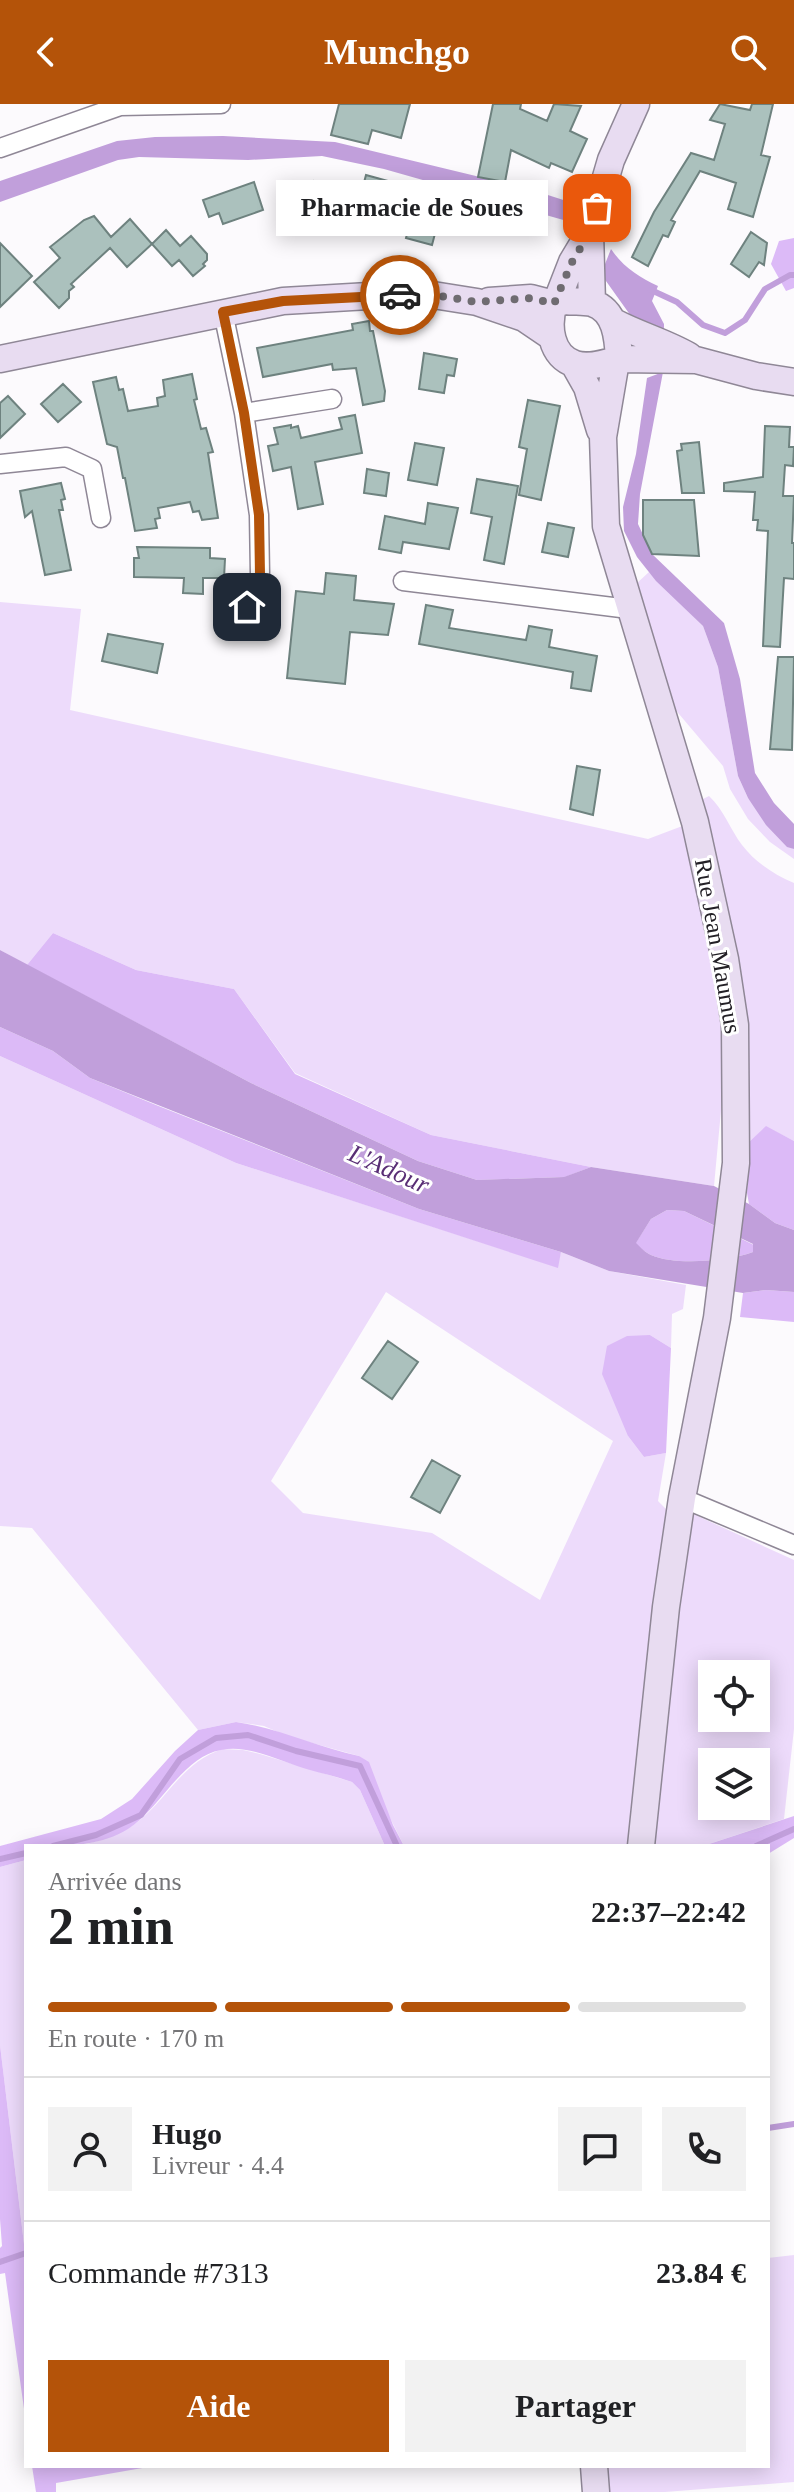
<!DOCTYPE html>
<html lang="fr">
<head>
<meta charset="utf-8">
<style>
  :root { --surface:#fff; --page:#f2f2f2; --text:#202124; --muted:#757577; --line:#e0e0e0; --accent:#b45309 }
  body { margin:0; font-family:"Times New Roman",serif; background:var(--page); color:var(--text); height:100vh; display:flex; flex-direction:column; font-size:30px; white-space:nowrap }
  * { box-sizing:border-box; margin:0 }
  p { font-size:26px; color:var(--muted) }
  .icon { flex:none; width:44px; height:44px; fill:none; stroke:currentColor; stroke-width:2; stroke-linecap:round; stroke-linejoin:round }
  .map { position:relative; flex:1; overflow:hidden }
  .side { position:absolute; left:24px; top:1740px; width:746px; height:624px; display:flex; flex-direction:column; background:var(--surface); border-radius:0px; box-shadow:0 4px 20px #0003 }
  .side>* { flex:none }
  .fabs { position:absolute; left:698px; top:1556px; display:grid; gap:16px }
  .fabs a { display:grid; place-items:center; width:72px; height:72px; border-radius:0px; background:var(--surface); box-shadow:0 4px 20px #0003; font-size:40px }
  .pin { position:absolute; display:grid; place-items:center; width:68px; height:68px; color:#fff; margin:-34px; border-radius:16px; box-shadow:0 4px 12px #0006 }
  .courier { position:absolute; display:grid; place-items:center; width:80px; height:80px; margin:-40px; border:6px solid #b45309; border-radius:50%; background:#fff; color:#222; box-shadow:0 2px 10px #0007 }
  .bubble { position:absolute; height:56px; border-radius:0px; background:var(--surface); box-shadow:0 4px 20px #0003; font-size:26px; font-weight:700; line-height:56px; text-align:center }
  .headline em { font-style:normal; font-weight:700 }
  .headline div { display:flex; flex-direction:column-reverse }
  .headline { display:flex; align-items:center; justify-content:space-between; height:136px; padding:0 24px }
  h1 { font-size:52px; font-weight:700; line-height:60px }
  .bar { display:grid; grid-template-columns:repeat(4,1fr); gap:12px 8px; align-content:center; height:96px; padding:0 24px }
  .bar i { height:10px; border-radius:6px; background:var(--line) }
  .bar .on { background:var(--accent) }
  .bar p { grid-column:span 4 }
  .line { display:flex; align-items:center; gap:20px; padding:0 24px; border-top:2px solid var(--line) }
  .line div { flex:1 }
  .round { display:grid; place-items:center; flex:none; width:84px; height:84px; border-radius:0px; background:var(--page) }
  .action { display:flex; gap:16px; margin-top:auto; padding:16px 24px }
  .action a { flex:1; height:92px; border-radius:0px; background:var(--accent); color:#fff; font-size:32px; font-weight:700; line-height:92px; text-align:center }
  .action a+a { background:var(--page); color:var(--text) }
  header { display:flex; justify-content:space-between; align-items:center; height:104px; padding:0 24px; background:var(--accent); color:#fff; font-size:36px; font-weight:700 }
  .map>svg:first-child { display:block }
</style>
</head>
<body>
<header><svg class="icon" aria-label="back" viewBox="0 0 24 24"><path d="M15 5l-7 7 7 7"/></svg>Munchgo<svg class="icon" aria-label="search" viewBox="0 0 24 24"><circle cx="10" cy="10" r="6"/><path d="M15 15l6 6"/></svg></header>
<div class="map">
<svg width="794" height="2388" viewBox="0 0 794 2388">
  <rect width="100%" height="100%" fill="#fcfafd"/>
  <path fill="#eddbfb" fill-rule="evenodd" d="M649 468 703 522 718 563 738 672 748 694 787 742 794 745V755L770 738 748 715 730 685 723 662 668 597 636 480Z
    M0 498 81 505 70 606 648 735 685 721 721 909 722 996 714 1082 591 1063 431 1031 295 969 234 885 136 866 53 829 27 861 0 846Z
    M709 692C724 706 730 725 742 741 755 758 774 771 794 779V1037L766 1023 749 1038 747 908 724 790 701 702V696Z
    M0 952 236 1059 557 1163 561 1148 609 1167 686 1181 683 1205 672 1210 671 1244 650 1231 628 1332 644 1353 666 1349 658 1397 669 1408 633 1742H404L359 1652 287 1632 264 1622 236 1618 198 1626 32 1424 0 1422ZM386 1188 613 1337 540 1496 432 1429 303 1409 271 1377Z
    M691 1409 794 1456V1625L784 1715 703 1742H649ZM712 1570H756V1614H712ZM712 1658H756V1702H712Z
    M223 1645 243 1646 260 1650 352 1678 360 1686 385 1742H79C94 1738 114 1733 127 1725 164 1704 178 1659 223 1645Z
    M26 1756V2140H24L0 1941V1763Z
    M794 2151V2378L665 2388H606L603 2362H768V2154Z"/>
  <path fill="#dcbaf7" d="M794 134V184L786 187 771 160 779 137Z
    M53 829 136 866 234 885 295 970 431 1031 591 1063 565 1073 477 1076 418 1057 251 979 27 861Z
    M0 923 53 947 90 974 156 1001 419 1105 561 1148 558 1164 236 1059 0 952Z
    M766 1022 794 1037V1126L775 1119 749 1100 747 1089 749 1038Z
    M667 1106 684 1107 754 1141 753 1148C729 1157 675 1162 651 1151 646 1149 640 1143 635 1140L651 1115Z
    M766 1186 794 1188V1218L740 1213 743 1189Z
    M650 1231 671 1244 666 1349 644 1353 628 1332 602 1270 607 1242 627 1232Z
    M236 1618C278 1624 317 1643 359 1652L369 1658 393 1721 404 1742H385L360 1686 352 1678C338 1673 324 1670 310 1666 282 1659 251 1640 221 1646 182 1653 160 1705 128 1725 97 1744 60 1742 26 1742V1756L0 1763V1742L101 1715 132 1695 175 1647 198 1626Z
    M794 1712V1734L768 1750V1742H703Z
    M0 1941 24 2140H26V2319L5 2169 0 2170V2144L2 2142 0 2115Z
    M32 2362H154L56 2379V2388H36Z"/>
  <path fill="#c19fdb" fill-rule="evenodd" d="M223 32 335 38 526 84 579 101 574 119 384 65 322 52 248 56 139 53 118 56 0 98V77L117 37 155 33Z
    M611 145C623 163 639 173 658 182L652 197 664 220V229L638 222 601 170Z
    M663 268 640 390 638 420 652 450 724 519 740 575 755 669 774 699 794 720V745L787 743 766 721 748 694 738 672 718 563 703 522 656 477 637 453 624 427 623 403 636 350 647 274Z
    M0 846 251 979 418 1057 477 1076 564 1073 591 1063 714 1082 749 1100 775 1119 794 1126V1188L766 1186 743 1189 609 1167 561 1148 419 1105 90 974 53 947 0 923ZM667 1106 684 1107 753 1140V1148C729 1157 675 1162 651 1151 646 1149 640 1143 636 1139L651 1115Z"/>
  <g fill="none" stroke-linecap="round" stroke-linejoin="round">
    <path stroke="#c19fdb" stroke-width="6" d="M651 186 677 198 703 221 725 229 745 216 765 185 790 171H794
      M53 1742 96 1731 141 1711 180 1655 216 1634 248 1631 296 1647 360 1662 397 1742
      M756 1742 794 1725
      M0 1755 26 1749
      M768 2024 794 2020
      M0 2158 26 2149"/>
  </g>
  <path fill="#abc1bd" stroke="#6e827f" stroke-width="2" d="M339 0H410L401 34 372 26 368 40 331 31Z
    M493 0H521L520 5 547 17 554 0 581 2 570 27 587 35 572 68 551 59 549 64 511 46 505 78 478 73Z
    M720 0 750 6 752 0H773L761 51 770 53 753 113 728 105 736 79 700 67 671 116 675 118 668 133 663 131 648 162 632 153 654 108 691 49 714 56 725 20 710 16Z
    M366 71 395 79 390 97 384 95 376 126 353 120Z
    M313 77 325 100 291 116 280 92Z
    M254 78 263 106 223 120 219 109 209 113 203 96Z
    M417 92 443 99 432 141 406 134Z
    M94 112 111 133 130 115 152 140 127 163 110 144 71 180 74 183 69 187V194L59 204 34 178 60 154 50 143 84 116Z
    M166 126 180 142 191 132 207 150V156L203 160 205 162 193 172 179 156 172 162 152 140Z
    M751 128 767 139 764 161 759 158 749 173 731 160Z
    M0 139 32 172 0 203Z
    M369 217 370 227H373L385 287 384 297 363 301 356 264 333 266 332 260 263 273 257 244 353 226 352 220Z
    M424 249 457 255 454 272 447 271 444 289 419 285Z
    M192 270 197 295 194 296 201 325 206 324 213 348 208 349 218 414 202 416 199 407 193 408 190 398 158 404 160 414 155 415 157 424 135 427 125 374H123L117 343 107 340 93 278 116 273 119 286 123 285 128 307 158 302 157 294 165 292 163 276Z
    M63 280 81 298 58 318 41 300Z
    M8 292 25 310 0 334V299Z
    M528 296 560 302 541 396 519 391 527 345 519 343Z
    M355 311 362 349 315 358 323 400 298 405 291 363 273 367 268 342 278 340 274 324 291 321V324L298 322 301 334 342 325 339 314Z
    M765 322 790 323 789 343H794L793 362 785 361 783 392H794L792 439H794V475L784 474 780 543 763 542 768 427 757 426 758 416H753L755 388 724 387V379L763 373Z
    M699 338 704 389H682L677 347 682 346 681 340Z
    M415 339 444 344 437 381 408 376Z
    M367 365 389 369 386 392 364 389Z
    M477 375 518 382 504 460 484 456 492 413 471 409Z
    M61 379 65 395 61 396 63 406H59L71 466 45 471 32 407 25 413 20 387Z
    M643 396H694L699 452 652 450 643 431Z
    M428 399 458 404 449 445 403 438 401 449 379 445 385 412 425 420Z
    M548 419 574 424 568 453 542 448Z
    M137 443 210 444V454L225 455 224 474H203V490L183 489 184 474 134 473V454H139Z
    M326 469 356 472 354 496 394 500 388 531 350 528 345 580 287 574 296 487 324 490Z
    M426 501 453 506 449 524 526 536 529 522 552 526 549 543 597 552 591 587 571 584 573 568 419 540Z
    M108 530 163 540 157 569 102 557Z
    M778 553H794L792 646 770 645Z
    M577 662 600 666 593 711 570 705Z
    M388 1237 418 1258 392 1295 362 1274Z
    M432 1356 460 1372 440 1409 411 1393Z"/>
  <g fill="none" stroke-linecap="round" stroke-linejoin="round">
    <defs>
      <path id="street" d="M0 44 120 2 221 0
        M223 208 244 309 259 411 260 471 257 490 247 503
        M244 309 332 295
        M0 360 66 353 92 365 101 414
        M403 477 629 505
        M682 1394 794 1441"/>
      <path id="secondary" d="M590 128 592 199
        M489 197 531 194 554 200
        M566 197C574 198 584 197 592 199 616 206 618 235 619 255 607 259 587 264 575 260 550 252 547 221 554 200Z
        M556 199 572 158 590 128 611 56 636 0
        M614 218C638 231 665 238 689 252
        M0 255 283 197 386 191H433L477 198 524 214 552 233
        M619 255 696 256 756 272 794 278
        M616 257 603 333 606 422 695 718 725 855 735 921 736 1059 717 1214 682 1394 666 1503 641 1742
        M574 260 587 283 600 326
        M594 2362 596 2388"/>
    </defs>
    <use href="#street" stroke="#8f8796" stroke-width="21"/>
    <use href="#secondary" stroke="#8f8796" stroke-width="29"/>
    <use href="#street" stroke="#fff" stroke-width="18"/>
    <use href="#secondary" stroke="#e8dcf1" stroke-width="26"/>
  </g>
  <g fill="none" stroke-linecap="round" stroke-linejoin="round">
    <path stroke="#6f6c71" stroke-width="8" stroke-dasharray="0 14.4" d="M400 191H433L477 198 531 194 554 200 572 158 590 128 597 104"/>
    <path stroke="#b45309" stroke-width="10" d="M247 503 257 490 260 471 259 411 244 309 223 208 283 197 400 191"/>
  </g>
  <g text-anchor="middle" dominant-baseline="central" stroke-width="6" stroke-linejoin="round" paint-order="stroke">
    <g font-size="24" fill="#232026" stroke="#fff">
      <text transform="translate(718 842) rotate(80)">Rue Jean Maumus</text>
    </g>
    <g font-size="26" font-style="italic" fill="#592e75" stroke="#fff">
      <text transform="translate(389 1065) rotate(24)">L'Adour</text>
    </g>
  </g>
</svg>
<div class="fabs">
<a><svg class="icon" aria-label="locate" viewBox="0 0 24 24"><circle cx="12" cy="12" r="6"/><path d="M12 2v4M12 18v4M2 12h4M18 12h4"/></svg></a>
<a><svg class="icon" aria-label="layers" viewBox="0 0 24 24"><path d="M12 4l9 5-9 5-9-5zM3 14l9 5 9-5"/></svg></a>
</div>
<div class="pin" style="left:597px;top:104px;background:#ea580c"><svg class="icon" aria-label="bag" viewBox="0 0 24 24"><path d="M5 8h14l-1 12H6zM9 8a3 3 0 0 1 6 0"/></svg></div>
<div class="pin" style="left:247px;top:503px;background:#1f2937"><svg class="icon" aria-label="home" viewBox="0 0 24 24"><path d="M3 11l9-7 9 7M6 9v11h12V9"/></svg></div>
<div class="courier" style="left:400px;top:191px"><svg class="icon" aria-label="car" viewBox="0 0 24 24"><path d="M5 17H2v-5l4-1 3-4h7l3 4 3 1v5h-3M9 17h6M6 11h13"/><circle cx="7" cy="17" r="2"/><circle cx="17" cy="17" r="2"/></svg></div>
<div class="bubble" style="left:276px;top:76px;width:272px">Pharmacie de Soues</div>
<section class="side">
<div class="headline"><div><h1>2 min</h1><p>Arrivée dans</p></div><em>22:37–22:42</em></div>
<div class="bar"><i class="on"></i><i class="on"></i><i class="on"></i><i></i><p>En route · 170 m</p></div>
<div class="line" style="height:144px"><a class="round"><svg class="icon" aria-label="person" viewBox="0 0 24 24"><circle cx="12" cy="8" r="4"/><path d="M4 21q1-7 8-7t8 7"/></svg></a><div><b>Hugo</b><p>Livreur · 4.4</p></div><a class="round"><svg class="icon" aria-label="chat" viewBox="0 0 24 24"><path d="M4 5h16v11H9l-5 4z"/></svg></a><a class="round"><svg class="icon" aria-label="phone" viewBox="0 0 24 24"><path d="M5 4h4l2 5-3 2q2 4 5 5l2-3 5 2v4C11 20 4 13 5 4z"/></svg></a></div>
<div class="line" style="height:104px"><div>Commande #7313</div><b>23.84 €</b></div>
<div class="action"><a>Aide</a><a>Partager</a></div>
</section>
</div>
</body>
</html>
